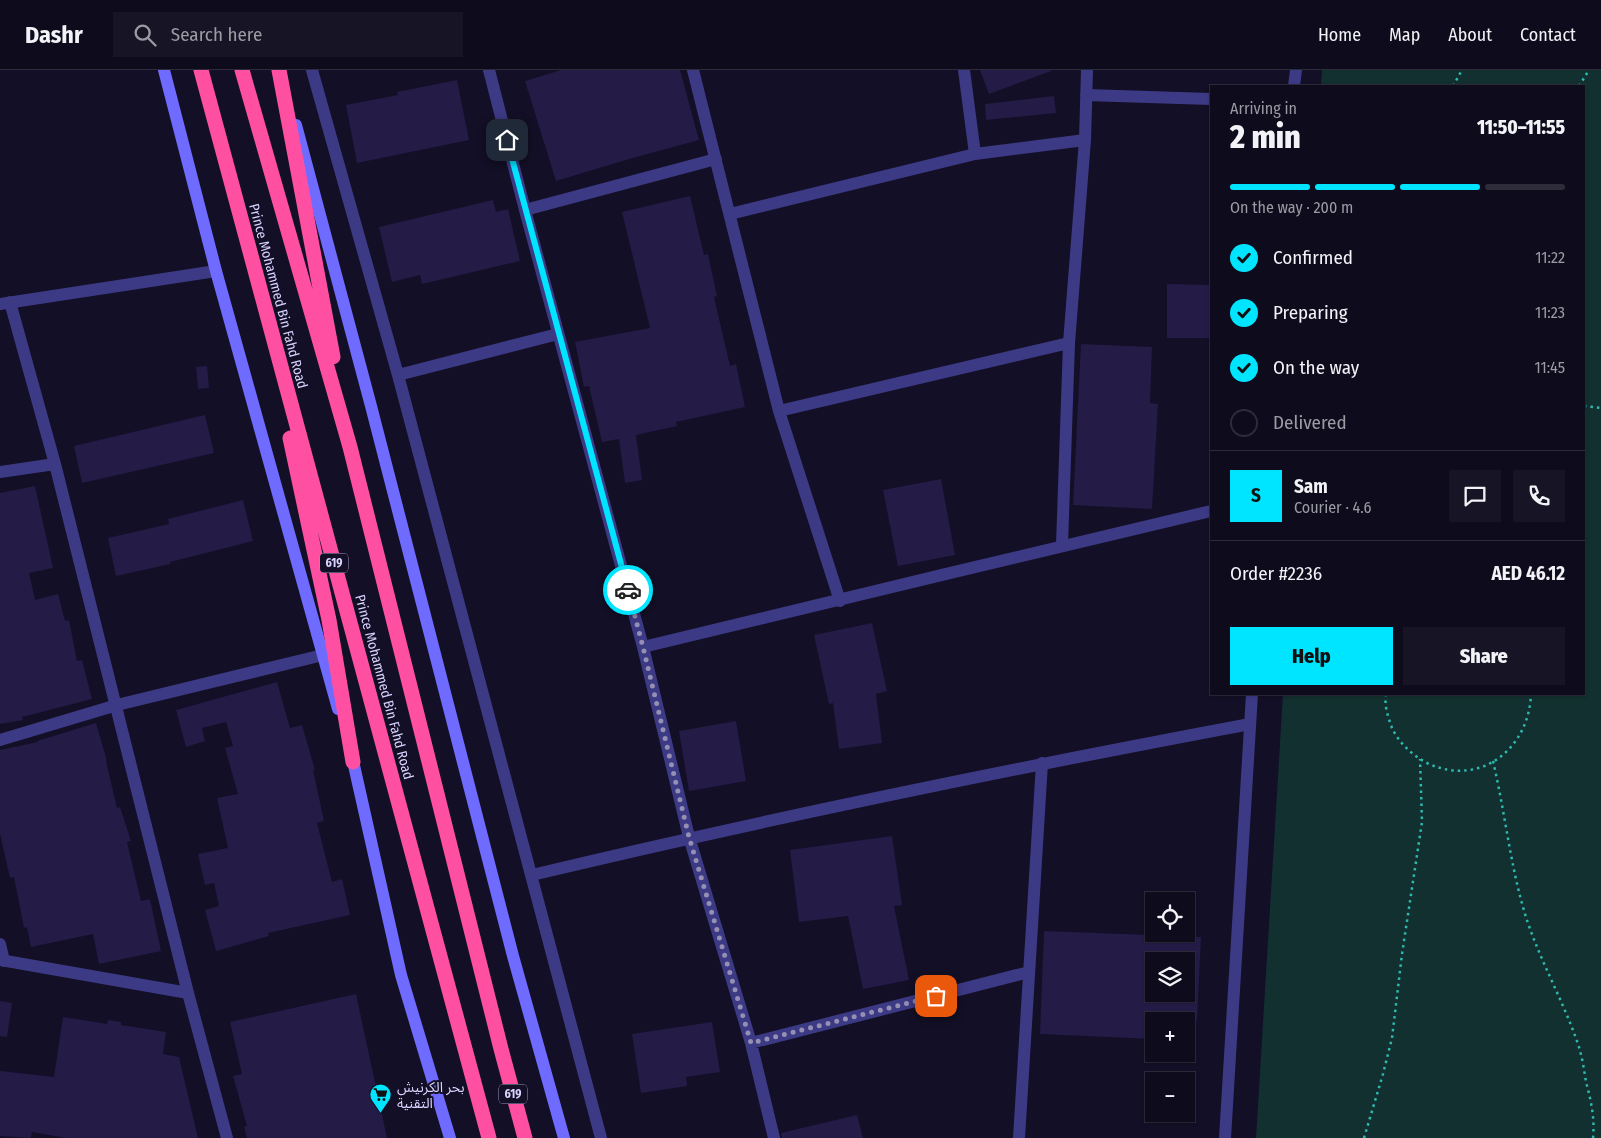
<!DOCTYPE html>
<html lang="en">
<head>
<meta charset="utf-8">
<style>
  :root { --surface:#0e0b1c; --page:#171425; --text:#f1f3f6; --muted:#9b9ba3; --line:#2e2b3b; --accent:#00e5ff }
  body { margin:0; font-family:"Fira Sans Condensed","Noto Sans Arabic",sans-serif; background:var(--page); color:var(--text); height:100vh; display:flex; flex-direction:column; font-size:19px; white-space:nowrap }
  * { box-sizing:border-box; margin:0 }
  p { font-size:16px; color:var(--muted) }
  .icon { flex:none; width:28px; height:28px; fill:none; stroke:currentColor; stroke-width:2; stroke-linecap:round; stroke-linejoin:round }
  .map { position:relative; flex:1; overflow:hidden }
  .panel { position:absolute; left:1210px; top:15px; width:375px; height:610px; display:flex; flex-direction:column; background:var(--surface); border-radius:0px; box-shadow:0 1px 4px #0004,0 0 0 1px var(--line) }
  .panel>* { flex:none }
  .controls { position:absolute; left:1145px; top:822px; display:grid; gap:10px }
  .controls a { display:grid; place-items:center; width:50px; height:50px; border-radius:0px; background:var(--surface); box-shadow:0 1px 4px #0004,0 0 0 1px var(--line); font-size:25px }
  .pin { position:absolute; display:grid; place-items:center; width:42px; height:42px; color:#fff; margin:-21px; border-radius:10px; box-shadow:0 2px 8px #0006 }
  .courier { position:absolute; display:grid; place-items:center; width:50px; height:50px; margin:-25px; border:4px solid #00e5ff; border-radius:50%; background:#fff; color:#222; box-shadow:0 1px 6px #0007 }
  .summary em { font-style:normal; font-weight:800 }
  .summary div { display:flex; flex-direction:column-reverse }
  .summary { display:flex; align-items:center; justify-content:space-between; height:85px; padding:0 20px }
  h1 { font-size:32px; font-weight:800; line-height:38px }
  .bar { display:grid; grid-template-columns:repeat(4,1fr); gap:8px 5px; align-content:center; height:60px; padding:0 20px }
  .bar i { height:6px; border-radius:4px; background:var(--line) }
  .bar .current { background:var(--accent) }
  .bar p { grid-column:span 4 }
  .line { display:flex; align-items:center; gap:12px; padding:0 20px; border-top:1px solid var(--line) }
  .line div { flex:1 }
  .round { display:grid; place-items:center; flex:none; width:52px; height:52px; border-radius:0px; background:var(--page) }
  ol { padding:0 20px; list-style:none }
  li { display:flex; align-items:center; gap:15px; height:55px }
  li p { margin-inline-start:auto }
  li .icon { padding:5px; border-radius:50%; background:var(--accent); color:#111; stroke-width:4 }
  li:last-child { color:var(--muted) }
  li i { width:28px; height:28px; border:2px solid var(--line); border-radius:50% }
  .cta { display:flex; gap:10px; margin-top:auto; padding:10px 20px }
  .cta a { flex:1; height:58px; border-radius:0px; background:var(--accent); color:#111; font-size:20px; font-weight:800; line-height:58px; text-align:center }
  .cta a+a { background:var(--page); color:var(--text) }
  header { display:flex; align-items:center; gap:30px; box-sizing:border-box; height:70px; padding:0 25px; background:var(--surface); border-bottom:1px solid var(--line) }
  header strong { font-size:24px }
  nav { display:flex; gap:28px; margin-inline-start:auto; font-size:18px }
  .search { width:350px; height:45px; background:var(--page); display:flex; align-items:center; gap:12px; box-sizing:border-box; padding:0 18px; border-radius:0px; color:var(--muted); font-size:19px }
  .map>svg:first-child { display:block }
</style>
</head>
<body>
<header>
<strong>Dashr</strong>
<div class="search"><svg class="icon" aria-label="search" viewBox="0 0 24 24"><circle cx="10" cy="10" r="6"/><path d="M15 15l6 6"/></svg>Search here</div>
<nav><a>Home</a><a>Map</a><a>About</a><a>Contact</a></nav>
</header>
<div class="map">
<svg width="1601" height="1068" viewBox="0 0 1601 1068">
  <rect width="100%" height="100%" fill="#130f26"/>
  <path fill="#12302f" d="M1322 0H1601V1068H1256L1283 624H1584V16H1321Z"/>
  <path fill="#241b47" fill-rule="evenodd" d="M561 0H680L699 70 629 89 556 111 525 11Z
    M980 0H1051V1L989 24Z
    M457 10 469 70 357 93 346 35 398 25 397 22Z
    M1054 26 1056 43 986 50 985 34Z
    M690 126 704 185 708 184 717 226 714 227 730 296 736 294 745 337 676 352 677 356 636 365 642 410 625 413 619 369 602 372 589 316 584 317 575 272 650 258 622 142Z
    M493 130 496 142 508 139 520 191 422 214 420 205 392 212 379 157Z
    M1167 214 1211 215V268H1167Z
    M1081 274 1152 277 1150 333 1158 334 1152 439 1073 435Z
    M207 296 209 318 198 319 196 297Z
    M205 345 214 383 82 413 74 376Z
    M941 409 955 485 898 496 883 420Z
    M35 416 53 498 29 503 35 530 58 524 65 551 69 550 77 591 82 590 92 629 22 647 23 650 0 654V423Z
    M243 430 253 471 170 492V494L116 506 108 468 169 454 168 449Z
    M872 553 887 621 876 624 882 673 839 679 833 633 829 634 814 565Z
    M277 612 290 658 302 655 315 700H313L324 751 317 753 332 812 342 809 350 845 268 863 269 866 216 881 205 840 219 836 214 813 205 815 198 784 228 778 217 728 238 724 225 678 233 676 226 652 202 658 205 671 186 677 176 640Z
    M736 651 746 711 689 721 679 661Z
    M96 653 107 691H106L117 738 120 737 131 771 127 772 141 831 150 829 161 881 99 894 93 864 31 877 27 857 24 858 14 807 10 808 0 764V680L38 672 37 671Z
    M892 766 902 835 894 836 909 910 863 919 848 846 799 852 790 780Z
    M1044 861 1201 867 1197 951H1154V969L1040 964ZM1154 891H1186V924H1154Z
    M356 924 387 1068H247L244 1057 247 1056 233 1006 242 1004 230 952Z
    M0 931 12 933 7 967 0 966Z
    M63 947 107 954 108 950 121 952V955L166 962 163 984 179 987 198 1068H66L32 1062 31 1068 0 1066V1001L54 1007Z
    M712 952 720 1002 686 1007 687 1016 641 1023 632 964Z
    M857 1045 863 1068H782L781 1063Z"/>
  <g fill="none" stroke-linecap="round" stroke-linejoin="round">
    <path stroke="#2fb8b0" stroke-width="2.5" stroke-dasharray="2.5 4" stroke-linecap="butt" d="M1453 16 1462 0
      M1579 16 1589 0
      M1584 336 1601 338
      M1386 624C1384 635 1388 647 1392 658 1399 673 1412 685 1427 693 1480 718 1529 679 1531 624
      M1493 691C1505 742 1510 794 1525 844 1539 889 1563 930 1578 974 1582 986 1584 999 1586 1012 1591 1030 1595 1049 1593 1068
      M1364 1068 1383 1004 1392 968 1402 884 1422 752 1420 689"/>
    <path stroke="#3d3a85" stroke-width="12" d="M312 0 398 305 601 1068
      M489 0 525 140 643 577 689 767 751 973 774 1068
      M693 0 779 341 840 531
      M964 0 975 84
      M1294 16 1296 0
      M1086 25 1211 29
      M525 140 716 89
      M730 144 975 84 1085 70
      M10 232 55 394 188 923 227 1068
      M0 234 216 201
      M398 305 558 264
      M779 341 1069 273
      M0 402 55 394
      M1062 475 1069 273 1085 70 1087 0
      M643 577C833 532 1021 485 1211 441
      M0 670 117 635 323 585
      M532 805C770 748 1010 699 1250 654
      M0 874 4 891
      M0 890 188 923
      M751 973 1029 902
      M1019 1068 1042 693
      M1225 1068 1252 624"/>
    <path stroke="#6f6bff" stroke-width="12" d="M164 0 216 201 338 639
      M296 55 371 336 513 886 564 1068
      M351 682 401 905 450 1068"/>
    <path stroke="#ff4fa3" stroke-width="15" d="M201 0 489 1068
      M242 0 350 377 501 979 525 1068
      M279 0 333 287
      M290 368 329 550 353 692"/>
  </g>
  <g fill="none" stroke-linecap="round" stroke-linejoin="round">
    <path stroke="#948fb3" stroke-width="5" stroke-dasharray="0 9" d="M628 520 643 577 689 767 751 973 936 926"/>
    <path stroke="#00e5ff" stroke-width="6" d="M507 70 628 520"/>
  </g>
  <defs>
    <symbol id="supermarket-pin" viewBox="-11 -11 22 30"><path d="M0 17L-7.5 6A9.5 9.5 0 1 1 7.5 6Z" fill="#00e5ff" stroke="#130f26"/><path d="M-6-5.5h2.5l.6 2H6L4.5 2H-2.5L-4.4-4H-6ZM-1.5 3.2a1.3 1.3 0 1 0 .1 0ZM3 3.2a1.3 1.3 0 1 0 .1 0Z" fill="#111"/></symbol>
  </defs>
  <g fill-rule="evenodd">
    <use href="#supermarket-pin" x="368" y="1012" width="25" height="34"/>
  </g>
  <g text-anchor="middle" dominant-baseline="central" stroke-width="4" stroke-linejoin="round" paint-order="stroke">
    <g fill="#130f26" stroke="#9e99be" stroke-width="1">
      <rect x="320" y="483.5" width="28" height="19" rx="4"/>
      <rect x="499" y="1014.5" width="28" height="19" rx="4"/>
    </g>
    <g font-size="12" font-weight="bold" fill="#d9d4ff">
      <text x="334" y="493">619</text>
      <text x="513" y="1024">619</text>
    </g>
    <g font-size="14" fill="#d9d4ff" stroke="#130f26">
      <text transform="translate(278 226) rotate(75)">Prince Mohammed Bin Fahd Road</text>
      <text transform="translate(384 617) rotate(75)">Prince Mohammed Bin Fahd Road</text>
    </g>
    <g font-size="14" fill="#d9d4ff" stroke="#130f26" text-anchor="start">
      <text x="397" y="1017">بحر الكرنيش<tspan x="397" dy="16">التقنية</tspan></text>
    </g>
  </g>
</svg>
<div class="controls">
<a><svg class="icon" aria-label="locate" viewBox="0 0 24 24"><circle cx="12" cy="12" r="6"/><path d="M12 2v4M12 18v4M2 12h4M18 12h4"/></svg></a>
<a><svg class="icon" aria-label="layers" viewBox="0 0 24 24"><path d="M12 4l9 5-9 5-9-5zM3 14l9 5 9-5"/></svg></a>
<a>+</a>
<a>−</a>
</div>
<div class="pin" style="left:936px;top:926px;background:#ea580c"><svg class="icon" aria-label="bag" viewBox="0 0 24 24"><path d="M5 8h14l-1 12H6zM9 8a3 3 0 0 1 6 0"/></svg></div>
<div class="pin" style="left:507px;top:70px;background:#1f2937"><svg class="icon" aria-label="home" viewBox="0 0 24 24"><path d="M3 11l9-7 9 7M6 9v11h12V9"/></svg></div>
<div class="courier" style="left:628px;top:520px"><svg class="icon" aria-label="car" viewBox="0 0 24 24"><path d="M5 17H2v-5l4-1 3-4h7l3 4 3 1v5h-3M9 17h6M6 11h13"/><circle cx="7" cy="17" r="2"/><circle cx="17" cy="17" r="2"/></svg></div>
<section class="panel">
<div class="summary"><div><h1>2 min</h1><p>Arriving in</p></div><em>11:50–11:55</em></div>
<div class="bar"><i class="current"></i><i class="current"></i><i class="current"></i><i></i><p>On the way · 200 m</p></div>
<ol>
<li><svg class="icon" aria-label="check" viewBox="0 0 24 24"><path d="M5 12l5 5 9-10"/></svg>Confirmed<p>11:22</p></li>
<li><svg class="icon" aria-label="check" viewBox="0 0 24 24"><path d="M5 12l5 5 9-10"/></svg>Preparing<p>11:23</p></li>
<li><svg class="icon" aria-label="check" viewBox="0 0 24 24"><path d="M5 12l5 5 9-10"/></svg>On the way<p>11:45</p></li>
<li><i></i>Delivered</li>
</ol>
<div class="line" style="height:90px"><b class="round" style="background:var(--accent);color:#111">S</b><div><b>Sam</b><p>Courier · 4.6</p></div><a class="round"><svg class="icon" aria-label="chat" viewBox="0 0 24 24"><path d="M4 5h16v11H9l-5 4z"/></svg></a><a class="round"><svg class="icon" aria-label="phone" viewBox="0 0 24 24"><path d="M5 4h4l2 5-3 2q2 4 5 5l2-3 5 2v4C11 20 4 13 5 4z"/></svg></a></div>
<div class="line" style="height:65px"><div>Order #2236</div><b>AED 46.12</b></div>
<div class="cta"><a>Help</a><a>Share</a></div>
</section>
</div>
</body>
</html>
